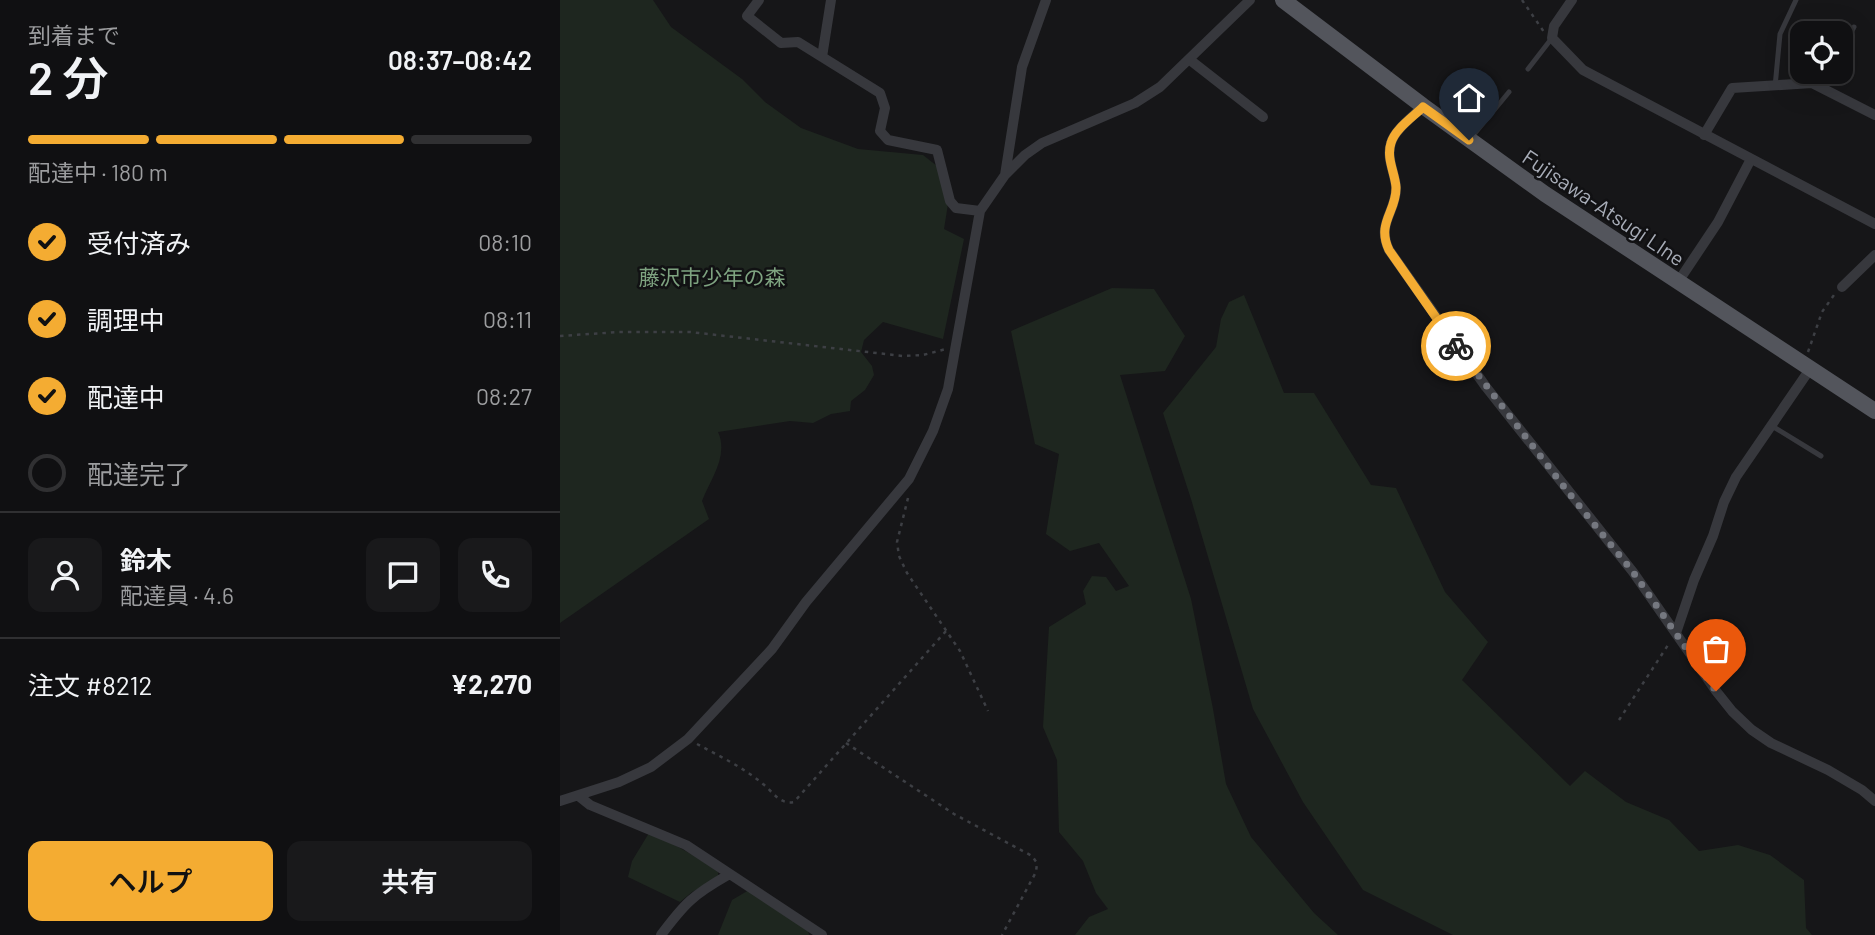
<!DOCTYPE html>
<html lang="ja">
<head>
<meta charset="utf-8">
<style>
  :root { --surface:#101012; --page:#19191b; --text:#f1f3f6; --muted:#9c9d9f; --line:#303032; --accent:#f4ac32 }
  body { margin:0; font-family:Barlow,"Noto Sans JP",sans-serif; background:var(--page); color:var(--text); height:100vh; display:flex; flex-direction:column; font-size:26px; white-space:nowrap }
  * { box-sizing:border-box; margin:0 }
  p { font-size:23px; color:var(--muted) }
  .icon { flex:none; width:38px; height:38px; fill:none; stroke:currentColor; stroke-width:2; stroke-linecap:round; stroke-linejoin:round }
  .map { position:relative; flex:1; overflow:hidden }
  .details { display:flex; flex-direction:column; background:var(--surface); width:560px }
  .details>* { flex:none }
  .tools { position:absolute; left:1230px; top:21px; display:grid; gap:14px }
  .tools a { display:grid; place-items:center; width:63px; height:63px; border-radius:14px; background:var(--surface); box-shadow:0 7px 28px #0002,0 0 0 2px var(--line); font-size:35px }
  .pin { position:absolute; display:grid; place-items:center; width:60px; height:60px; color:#fff; margin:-72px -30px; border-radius:50% 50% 50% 0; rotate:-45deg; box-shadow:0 0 7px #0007 }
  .pin .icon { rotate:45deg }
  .courier { position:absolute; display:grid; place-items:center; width:70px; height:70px; margin:-35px; border:5px solid #f4ac32; border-radius:50%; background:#fff; color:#222; box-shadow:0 2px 9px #0007 }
  .summary em { font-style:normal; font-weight:600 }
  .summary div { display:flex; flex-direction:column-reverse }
  .summary { display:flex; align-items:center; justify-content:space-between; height:119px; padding:0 28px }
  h1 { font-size:46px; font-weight:600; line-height:52px }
  .bar { display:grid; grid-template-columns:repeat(4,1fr); gap:10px 7px; align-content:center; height:84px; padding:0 28px }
  .bar i { height:9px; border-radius:5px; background:var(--line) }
  .bar .active { background:var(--accent) }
  .bar p { grid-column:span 4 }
  .line { display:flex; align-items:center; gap:18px; padding:0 28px; border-top:2px solid var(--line) }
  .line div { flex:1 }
  .round { display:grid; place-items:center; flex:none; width:74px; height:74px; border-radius:14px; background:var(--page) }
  ol { padding:0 28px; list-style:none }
  li { display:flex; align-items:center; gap:21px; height:77px }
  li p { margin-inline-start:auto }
  li .icon { padding:7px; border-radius:50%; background:var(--accent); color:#111; stroke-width:4 }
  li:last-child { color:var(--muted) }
  li i { width:38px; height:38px; border:4px solid var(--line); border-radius:50% }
  .primary-button { display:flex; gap:14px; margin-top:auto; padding:14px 28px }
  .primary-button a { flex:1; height:80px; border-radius:14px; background:var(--accent); color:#111; font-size:28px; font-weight:600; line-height:80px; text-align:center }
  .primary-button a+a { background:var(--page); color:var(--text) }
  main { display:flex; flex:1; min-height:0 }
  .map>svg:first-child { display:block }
</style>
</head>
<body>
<main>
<section class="details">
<div class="summary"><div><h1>2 分</h1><p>到着まで</p></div><em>08:37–08:42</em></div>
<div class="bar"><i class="active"></i><i class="active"></i><i class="active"></i><i></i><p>配達中 · 180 m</p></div>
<ol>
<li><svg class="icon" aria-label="check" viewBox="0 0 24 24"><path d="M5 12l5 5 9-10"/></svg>受付済み<p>08:10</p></li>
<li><svg class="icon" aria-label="check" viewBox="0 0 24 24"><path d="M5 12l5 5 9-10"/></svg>調理中<p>08:11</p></li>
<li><svg class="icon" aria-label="check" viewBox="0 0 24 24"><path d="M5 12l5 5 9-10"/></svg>配達中<p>08:27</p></li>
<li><i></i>配達完了</li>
</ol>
<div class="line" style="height:126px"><a class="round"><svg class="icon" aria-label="person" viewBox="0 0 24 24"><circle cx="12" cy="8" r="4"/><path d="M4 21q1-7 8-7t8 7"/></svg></a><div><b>鈴木</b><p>配達員 · 4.6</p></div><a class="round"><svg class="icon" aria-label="chat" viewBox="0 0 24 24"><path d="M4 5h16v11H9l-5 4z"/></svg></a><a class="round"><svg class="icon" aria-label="phone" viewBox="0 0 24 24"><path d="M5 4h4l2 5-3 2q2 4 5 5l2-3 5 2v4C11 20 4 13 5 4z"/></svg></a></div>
<div class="line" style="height:91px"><div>注文 #8212</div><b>¥2,270</b></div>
<div class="primary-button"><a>ヘルプ</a><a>共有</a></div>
</section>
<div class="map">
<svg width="1315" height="935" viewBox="0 0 1315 935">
  <rect width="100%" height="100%" fill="#161618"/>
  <path fill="#1e261f" d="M0 0H93L111 27 182 79 205 102 241 128 298 149 363 155 382 170 388 204 384 229 404 239 383 339 323 322 304 340 301 352 312 366 314 375 305 390 291 401 290 411 271 414 253 423 230 421 158 432C169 456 150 480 142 501L149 519 0 623Z
    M552 288 594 289 625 336 605 371 560 375 631 599 653 709 666 784 691 837 754 913 778 935H515L529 917 548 909 536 893 523 861 499 832 497 760 483 727 489 627 526 604 523 591 532 576 546 577 556 591 569 586 539 543 510 551 486 534 499 454 475 444 451 331Z
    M684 295 724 393H754L811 485 836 488 885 592 928 642 902 680 1010 786 1025 771 1066 802 1109 820 1139 851 1178 845 1210 855 1244 880 1246 928 1252 935H893L803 890 743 802 693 709 631 499 603 413 656 347 661 319 669 302Z
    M89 833C115 844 136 856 158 872V878L132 892 120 902 68 877 72 861Z
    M189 890 248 930 249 935H158L172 900Z"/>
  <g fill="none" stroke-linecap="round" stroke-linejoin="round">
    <path stroke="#3d3f44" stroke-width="2.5" stroke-dasharray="3.5 5" stroke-linecap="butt" d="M962 0 984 32
      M0 336 59 332H130L343 356 363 355 386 349
      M1248 352 1262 312 1274 295
      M348 498 337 542 339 556 347 573 400 651 428 711
      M1059 720 1110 642
      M286 743 394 814 472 856 477 863 476 872 442 935
      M137 744C159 756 183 767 203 784 213 792 220 805 234 802L386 631"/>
    <path stroke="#37383d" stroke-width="5" d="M1281 53 1294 27
      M968 69 992 38
      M1215 87 1220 34 1236 0
      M1264 88 1272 72
      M911 138 949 92
      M1212 426 1261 456"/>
    <path stroke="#37383d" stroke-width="10" d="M199 0 187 16 221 43 238 42 320 93 325 108 320 131 328 140 377 150 390 201 396 208 420 211
      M1012 0 994 26 992 38 1023 70 1315 224
      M262 57 271 0
      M630 60 703 117
      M863 106C853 117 835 129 831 143 826 158 835 173 836 187 837 211 816 223 829 250L926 387 1073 572 1156 691 1172 711 1192 730 1211 743 1268 770 1302 790 1315 801
      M1144 135 1172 88 1252 83 1315 115
      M445 175 462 67 486 0
      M1118 282 1158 222 1191 159
      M1282 287 1315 255
      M1116 633 1134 580 1153 536 1164 502 1176 477 1250 369
      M20 797 30 805 126 845 262 935
      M0 801 59 782 91 767 128 739 212 649 246 602 349 479 373 431 388 389 420 211 445 175 465 155 482 143 575 103 600 87 690 0
      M101 935C125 903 133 895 168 875"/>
    <path stroke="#53555c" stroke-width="16" d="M723 0 863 106 985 194 1315 411"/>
  </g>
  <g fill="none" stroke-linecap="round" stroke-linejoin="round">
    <path stroke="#757880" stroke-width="7" stroke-dasharray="0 12.6" d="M896 346 1008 492 1073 572 1156 691"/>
    <path stroke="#f4ac32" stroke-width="9" d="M896 346 829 250C816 223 837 211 836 187 835 173 826 158 831 143 835 129 853 117 863 107L909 140"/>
  </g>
  <g text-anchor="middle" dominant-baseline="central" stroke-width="5" stroke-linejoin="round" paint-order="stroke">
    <g font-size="21" fill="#a8adb8" stroke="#111113">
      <text transform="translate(1044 207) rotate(34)">Fujisawa-Atsugi LIne</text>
    </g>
    <g font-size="21" fill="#7ea380" stroke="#111113">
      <text x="152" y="276">藤沢市少年の森</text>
    </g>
  </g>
</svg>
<div class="tools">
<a><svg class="icon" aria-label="locate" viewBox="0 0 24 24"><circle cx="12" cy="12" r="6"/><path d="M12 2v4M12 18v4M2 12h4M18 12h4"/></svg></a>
</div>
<div class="pin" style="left:1156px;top:691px;background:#ea580c"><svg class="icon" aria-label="bag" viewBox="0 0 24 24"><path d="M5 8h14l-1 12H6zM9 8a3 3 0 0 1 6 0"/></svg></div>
<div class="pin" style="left:909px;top:140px;background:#1f2937"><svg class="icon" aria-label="home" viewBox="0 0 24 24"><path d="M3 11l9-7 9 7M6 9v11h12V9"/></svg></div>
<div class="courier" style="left:896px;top:346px"><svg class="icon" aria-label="bike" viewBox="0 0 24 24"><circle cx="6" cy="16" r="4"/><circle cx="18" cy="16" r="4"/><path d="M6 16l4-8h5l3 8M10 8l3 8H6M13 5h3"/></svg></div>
</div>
</main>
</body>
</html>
